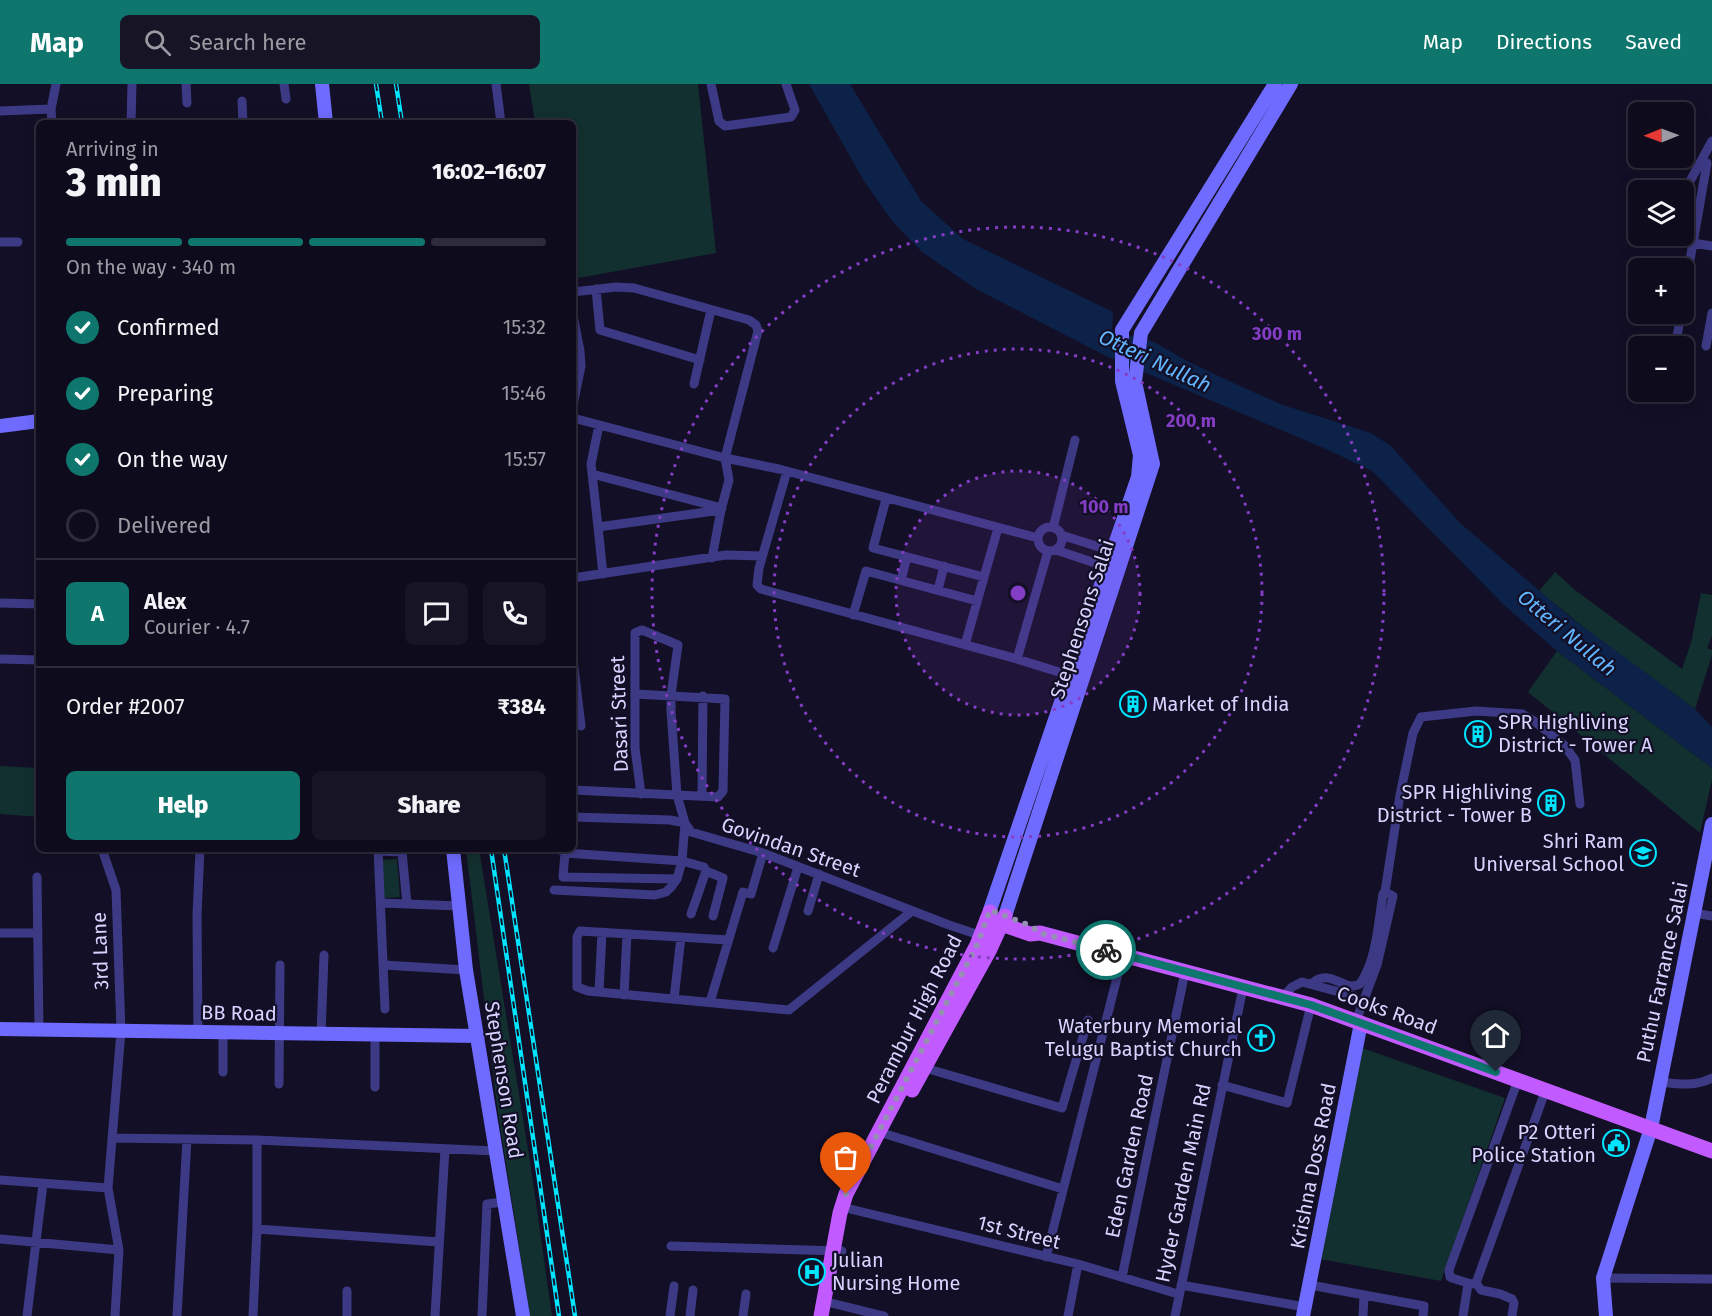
<!DOCTYPE html>
<html lang="en">
<head>
<meta charset="utf-8">
<style>
  :root { --surface:#0e0b1c; --page:#171425; --text:#f1f3f6; --muted:#9b9ba3; --line:#2e2b3b; --accent:#0f766e }
  body { margin:0; font-family:"Fira Sans",sans-serif; background:var(--page); color:var(--text); height:100vh; display:flex; flex-direction:column; font-size:22px; white-space:nowrap }
  * { box-sizing:border-box; margin:0 }
  p { font-size:20px; color:var(--muted) }
  .icon { flex:none; width:33px; height:33px; fill:none; stroke:currentColor; stroke-width:2; stroke-linecap:round; stroke-linejoin:round }
  .map { position:relative; flex:1; overflow:hidden }
  .drawer { position:absolute; left:36px; top:36px; width:540px; height:732px; display:flex; flex-direction:column; background:var(--surface); border-radius:9px; box-shadow:0 3px 15px #0003,0 0 0 2px var(--line) }
  .drawer>* { flex:none }
  .needle { width:39px; rotate:269deg }
  .tools { position:absolute; left:1628px; top:18px; display:grid; gap:12px }
  .tools a { display:grid; place-items:center; width:66px; height:66px; border-radius:9px; background:var(--surface); box-shadow:0 3px 15px #0003,0 0 0 2px var(--line); font-size:30px }
  .pin { position:absolute; display:grid; place-items:center; width:51px; height:51px; color:#fff; margin:-62px -26px; border-radius:50% 50% 50% 0; rotate:-45deg; box-shadow:0 0 6px #0007 }
  .pin .icon { rotate:45deg }
  .courier { position:absolute; display:grid; place-items:center; width:60px; height:60px; margin:-30px; border:4px solid #0f766e; border-radius:50%; background:#fff; color:#222; box-shadow:0 2px 8px #0007 }
  .summary em { font-style:normal; font-weight:800 }
  .summary div { display:flex; flex-direction:column-reverse }
  .summary { display:flex; align-items:center; justify-content:space-between; height:102px; padding:0 30px }
  h1 { font-size:39px; font-weight:800; line-height:45px }
  .bar { display:grid; grid-template-columns:repeat(4,1fr); gap:9px 6px; align-content:center; height:72px; padding:0 30px }
  .bar i { height:8px; border-radius:4px; background:var(--line) }
  .bar .current { background:var(--accent) }
  .bar p { grid-column:span 4 }
  .line { display:flex; align-items:center; gap:15px; padding:0 30px; border-top:2px solid var(--line) }
  .line div { flex:1 }
  .round { display:grid; place-items:center; flex:none; width:63px; height:63px; border-radius:9px; background:var(--page) }
  ol { padding:0 30px; list-style:none }
  li { display:flex; align-items:center; gap:18px; height:66px }
  li p { margin-inline-start:auto }
  li .icon { padding:6px; border-radius:50%; background:var(--accent); color:#fff; stroke-width:4 }
  li:last-child { color:var(--muted) }
  li i { width:33px; height:33px; border:3px solid var(--line); border-radius:50% }
  .cta { display:flex; gap:12px; margin-top:auto; padding:12px 30px }
  .cta a { flex:1; height:69px; border-radius:9px; background:var(--accent); color:#fff; font-size:24px; font-weight:800; line-height:69px; text-align:center }
  .cta a+a { background:var(--page); color:var(--text) }
  header { display:flex; align-items:center; gap:36px; box-sizing:border-box; height:84px; padding:0 30px; background:var(--accent); color:#fff }
  header strong { font-size:28px }
  nav { display:flex; gap:33px; margin-inline-start:auto; font-size:21px }
  .search { width:420px; height:54px; background:var(--page); display:flex; align-items:center; gap:15px; box-sizing:border-box; padding:0 21px; border-radius:9px; color:var(--muted); font-size:22px }
  .map>svg:first-child { display:block }
</style>
</head>
<body>
<header>
<strong>Map</strong>
<div class="search"><svg class="icon" aria-label="search" viewBox="0 0 24 24"><circle cx="10" cy="10" r="6"/><path d="M15 15l6 6"/></svg>Search here</div>
<nav><a>Map</a><a>Directions</a><a>Saved</a></nav>
</header>
<div class="map">
<svg width="1712" height="1232" viewBox="0 0 1712 1232">
  <rect width="100%" height="100%" fill="#130f26"/>
  <path fill="#12302f" d="M529 0H698L716 169 573 195V39H535Z
    M1555 488 1575 506 1682 585 1691 559 1701 509 1712 511V552L1707 564 1712 566V571L1695 625 1601 557 1539 507Z
    M1557 567 1712 684V696L1700 749 1528 608Z
    M0 682 39 684V733L0 730Z
    M466 765H479L531 1084 552 1232H530L497 1022Z
    M397 775 400 813 383 814 380 776Z
    M1362 964 1505 1014 1441 1197 1320 1175Z"/>
  <path fill="#0c2248" d="M809 0H850L921 117 963 155 1113 228 1112 247 1154 258 1189 278 1240 302 1283 321 1371 349 1391 362 1460 439 1569 532 1695 625 1712 643V684L1557 567 1505 522 1372 387 1326 365 1106 272 976 205 922 168 892 137 864 97Z"/>
  <g fill="none" stroke-linecap="round" stroke-linejoin="round">
    <path stroke="#3d3a85" stroke-width="9" d="M186 0 187 19
      M284 0 286 15
      M496 0 501 39
      M711 0 719 37 725 42 791 33 795 26 786 0
      M242 17 243 39
      M0 27 51 25
      M52 39 51 25 56 0
      M131 39 132 0
      M1683 110 1712 57
      M1675 156 1712 162
      M0 158H18
      M596 205 600 246 700 276
      M573 208 616 203 634 204 749 236 756 241 758 247 725 374 573 334
      M1683 216 1707 79
      M573 231 580 267 581 282 573 321
      M1676 258 1681 230
      M1706 262 1712 229
      M694 300 711 226
      M599 341 591 380 598 443 721 426 729 396 725 374 779 385 1038 454
      M787 387 759 484 757 501 761 505 1017 575 1075 593
      M592 390 722 424
      M886 415 873 464 984 493 998 444
      M598 443 603 490
      M1038 455a12 12 0 1 1 24 0a12 12 0 1 1-24 0Z
      M1053 444 1075 356
      M1061 451 1112 467
      M1056 466 1107 483
      M712 474 721 426
      M573 494 726 471 762 472
      M901 496 907 473
      M938 506 944 482
      M0 519 39 520
      M853 531 866 487 977 517
      M965 561 984 493
      M0 575 39 576
      M573 575 581 642
      M1017 575 1048 467
      M573 706 718 713 723 707 725 615 636 610
      M702 712 703 612
      M573 733 670 736 685 739 691 748 763 769 949 841 985 853
      M102 765 116 806 121 947 108 1104 119 1166 115 1232
      M378 765 385 925
      M559 765 565 769 682 777 704 783 706 787 723 794 713 832
      M378 767 402 768 407 820
      M565 769 563 793 677 795
      M37 793 39 945
      M554 806 655 811 666 808 672 802 677 795 682 777 685 739 677 711 671 627V611L678 561 642 546 635 549V664L641 710
      M1385 808 1400 711 1413 649 1421 633 1476 627 1522 630 1534 637 1564 661 1575 676 1580 720
      M382 819 459 822
      M808 827 819 790
      M1694 829 1712 832
      M691 830 706 787
      M0 849H38
      M728 856 580 847 577 853V903L588 907 789 926 912 827
      M773 864 798 783
      M384 881 466 886
      M1311 900C1331 882 1343 909 1360 900 1377 875 1378 839 1383 810L1385 808 1393 812 1377 881 1356 937
      M599 908 602 848
      M624 911 627 850
      M1282 914 1292 903 1302 898 1354 912
      M674 915 681 853
      M710 918 743 808 751 810 763 769
      M198 948 197 831 200 765
      M321 950 324 871
      M925 984 1062 1024 1088 936
      M223 988V948
      M1518 996 1449 1186 1450 1193 1452 1194 1471 1200 1476 1199 1546 1005
      M1660 998C1678 1000 1695 1003 1712 994
      M279 1000 280 881
      M1222 1001 1287 1019 1311 921
      M375 1003V950
      M879 1048 1063 1105
      M112 1054 257 1056 495 1067
      M0 1096 108 1104
      M850 1125 1078 1180 1178 1210
      M257 1145 439 1158
      M0 1155 119 1166
      M671 1162 842 1167
      M1046 1173 1123 870
      M1122 1193 1185 888
      M1603 1194 1712 1195
      M1476 1199 1481 1206 1500 1210 1512 1215 1514 1219 1512 1232
      M1181 1201 1305 1223
      M1310 1201 1424 1222 1423 1232
      M831 1219 884 1232
      M27 1232 43 1100
      M177 1232 187 1055
      M253 1232 257 1145V1056
      M347 1232V1207
      M435 1232 445 1065
      M482 1232 487 1120 503 1118
      M670 1232 674 1202
      M690 1232 693 1206
      M743 1232 746 1210
      M1068 1232 1078 1180
      M1175 1232 1243 904
      M1363 1232 1364 1211
      M1463 1232 1468 1200"/>
    <path stroke="#6f6bff" stroke-width="14" d="M322 0 326 39
      M0 342 39 337
      M453 765 466 886 523 1232
      M990 826 1138 393 1140 371 1122 297V246L1275 0
      M1005 832 1153 380 1135 298 1141 249 1291 0
      M0 945 478 952
      M1303 1232 1361 939
      M1606 1232 1603 1194 1651 1044 1712 740"/>
    <path stroke="#c25bff" stroke-width="15" d="M987 835 1030 850 1040 849 1311 921 1712 1067
      M912 1006 990 865 1005 832
      M821 1232 840 1129 846 1110 977 861 990 828"/>
    <defs>
      <path id="rail" d="M376 0 382 39
        M396 0 402 39
        M491 765 559 1232
        M504 765 575 1232"/>
    </defs>
    <use href="#rail" stroke="#00e5ff" stroke-width="4.5"/>
    <use href="#rail" stroke="#130f26" stroke-width="2" stroke-dasharray="7" stroke-linecap="butt"/>
  </g>
  <g fill="none" stroke-linecap="round" stroke-linejoin="round">
    <path stroke="#948fb3" stroke-width="6" stroke-dasharray="0 10.8" d="M846 1110 977 861 990 826 1031 842 1040 849 1106 866"/>
    <path stroke="#0f766e" stroke-width="8" d="M1106 866 1311 921 1496 988"/>
  </g>
  <circle cx="1018" cy="509" r="122" fill="#843dc5" fill-opacity=".12"/>
  <g fill="none" stroke="#843dc5" stroke-width="3" stroke-dasharray="3 6">
    <circle cx="1018" cy="509" r="122"/>
    <circle cx="1018" cy="509" r="244"/>
    <circle cx="1018" cy="509" r="366"/>
  </g>
  <defs>
    <symbol id="building-ring" viewBox="-11 -11 22 22"><circle r="9.5" fill="#130f26" stroke="#00e5ff" stroke-width="1.5"/><path d="M-4-6H4V6H1V3H-1V6H-4ZM-2.5-4.3h1.7v1.8h-1.7ZM.8-4.3h1.7v1.8H.8ZM-2.5-1h1.7V.8h-1.7ZM.8-1h1.7V.8H.8Z" fill="#00e5ff"/></symbol>
    <symbol id="school-ring" viewBox="-11 -11 22 22"><circle r="9.5" fill="#130f26" stroke="#00e5ff" stroke-width="1.5"/><path d="M0-5L7-2L0 1L-7-2ZM-4 1L0 2.5L4 1V4Q0 6-4 4Z" fill="#00e5ff"/></symbol>
    <symbol id="church-ring" viewBox="-11 -11 22 22"><circle r="9.5" fill="#130f26" stroke="#00e5ff" stroke-width="1.5"/><path d="M-1.2-6h2.4v3.5h3.3v2.4h-3.3V6h-2.4V-.1h-3.3v-2.4h3.3Z" fill="#00e5ff"/></symbol>
    <symbol id="civic-ring" viewBox="-11 -11 22 22"><circle r="9.5" fill="#130f26" stroke="#00e5ff" stroke-width="1.5"/><path d="M-.6-6.5H3V-4.5H.6V-3L4-1V1h2V6H-6V1h2V-1L-.6-3ZM-1.2 2.5V6h2.4V2.5Z" fill="#00e5ff"/></symbol>
    <symbol id="hospital-ring" viewBox="-11 -11 22 22"><circle r="9.5" fill="#130f26" stroke="#00e5ff" stroke-width="1.5"/><path d="M-5-5h3v3.5h4V-5h3V5h-3V1.5h-4V5h-3Z" fill="#00e5ff"/></symbol>
  </defs>
  <g fill-rule="evenodd">
    <use href="#building-ring" x="1118" y="605" width="30" height="30"/>
    <use href="#building-ring" x="1463" y="635" width="30" height="30"/>
    <use href="#building-ring" x="1536" y="704" width="30" height="30"/>
    <use href="#school-ring" x="1628" y="754" width="30" height="30"/>
    <use href="#church-ring" x="1246" y="939" width="30" height="30"/>
    <use href="#civic-ring" x="1601" y="1044" width="30" height="30"/>
    <use href="#hospital-ring" x="797" y="1173" width="30" height="30"/>
  </g>
  <g text-anchor="middle" dominant-baseline="central" stroke-width="4.5" stroke-linejoin="round" paint-order="stroke">
    <g font-size="20" fill="#d9d4ff" stroke="#130f26">
      <text transform="translate(1082 535) rotate(-72)">Stephensons Salai</text>
      <text transform="translate(619 630) rotate(-92)">Dasari Street</text>
      <text transform="translate(791 763) rotate(19)">Govindan Street</text>
      <text transform="translate(100 867) rotate(-92)">3rd Lane</text>
      <text transform="translate(1662 888) rotate(-78)">Puthu Farrance Salai</text>
      <text transform="translate(1387 926) rotate(20)">Cooks Road</text>
      <text transform="translate(239 929) rotate(1)">BB Road</text>
      <text transform="translate(914 935) rotate(-63)">Perambur High Road</text>
      <text transform="translate(504 996) rotate(81)">Stephenson Road</text>
      <text transform="translate(1129 1072) rotate(-78)">Eden Garden Road</text>
      <text transform="translate(1313 1082) rotate(-79)">Krishna Doss Road</text>
      <text transform="translate(1183 1099) rotate(-78)">Hyder Garden Main Rd</text>
      <text transform="translate(1019 1148) rotate(14)">1st Street</text>
    </g>
    <g font-size="20" fill="#d9d4ff" stroke="#130f26" text-anchor="end">
      <text x="1152" y="620" text-anchor="start">Market of India</text>
      <text x="1498" y="638" text-anchor="start">SPR Highliving<tspan x="1498" dy="23">District - Tower A</tspan></text>
      <text x="1532" y="708">SPR Highliving<tspan x="1532" dy="23">District - Tower B</tspan></text>
      <text x="1624" y="757">Shri Ram<tspan x="1624" dy="23">Universal School</tspan></text>
      <text x="1242" y="942">Waterbury Memorial<tspan x="1242" dy="23">Telugu Baptist Church</tspan></text>
      <text x="1596" y="1048">P2 Otteri<tspan x="1596" dy="23">Police Station</tspan></text>
      <text x="832" y="1176" text-anchor="start">Julian<tspan x="832" dy="23">Nursing Home</tspan></text>
    </g>
    <g font-size="21" font-style="italic" fill="#62b6ff" stroke="#130f26">
      <text transform="translate(1155 277) rotate(25)">Otteri Nullah</text>
      <text transform="translate(1567 549) rotate(40)">Otteri Nullah</text>
    </g>
  </g>
  <circle cx="1018" cy="509" r="9" fill="#843dc5" stroke="#130f26" stroke-width="3"/>
  <g font-size="18" text-anchor="middle" font-weight="bold" fill="#843dc5" stroke="#130f26" stroke-width="4.5" stroke-linejoin="round" paint-order="stroke">
    <text x="1277" y="256">300 m</text>
    <text x="1191" y="343">200 m</text>
    <text x="1104" y="429">100 m</text>
  </g>
</svg>
<div class="tools">
<a><svg class="needle" viewBox="-14 -14 28 28"><path d="M0-13l5 13h-10z" fill="#e53935"/><path d="M0 13l5-13h-10z" fill="#9b9ba3"/></svg></a>
<a><svg class="icon" aria-label="layers" viewBox="0 0 24 24"><path d="M12 4l9 5-9 5-9-5zM3 14l9 5 9-5"/></svg></a>
<a>+</a>
<a>−</a>
</div>
<div class="pin" style="left:846px;top:1110px;background:#ea580c"><svg class="icon" aria-label="bag" viewBox="0 0 24 24"><path d="M5 8h14l-1 12H6zM9 8a3 3 0 0 1 6 0"/></svg></div>
<div class="pin" style="left:1496px;top:988px;background:#1f2937"><svg class="icon" aria-label="home" viewBox="0 0 24 24"><path d="M3 11l9-7 9 7M6 9v11h12V9"/></svg></div>
<div class="courier" style="left:1106px;top:866px"><svg class="icon" aria-label="bike" viewBox="0 0 24 24"><circle cx="6" cy="16" r="4"/><circle cx="18" cy="16" r="4"/><path d="M6 16l4-8h5l3 8M10 8l3 8H6M13 5h3"/></svg></div>
<section class="drawer">
<div class="summary"><div><h1>3 min</h1><p>Arriving in</p></div><em>16:02–16:07</em></div>
<div class="bar"><i class="current"></i><i class="current"></i><i class="current"></i><i></i><p>On the way · 340 m</p></div>
<ol>
<li><svg class="icon" aria-label="check" viewBox="0 0 24 24"><path d="M5 12l5 5 9-10"/></svg>Confirmed<p>15:32</p></li>
<li><svg class="icon" aria-label="check" viewBox="0 0 24 24"><path d="M5 12l5 5 9-10"/></svg>Preparing<p>15:46</p></li>
<li><svg class="icon" aria-label="check" viewBox="0 0 24 24"><path d="M5 12l5 5 9-10"/></svg>On the way<p>15:57</p></li>
<li><i></i>Delivered</li>
</ol>
<div class="line" style="height:108px"><b class="round" style="background:var(--accent);color:#fff">A</b><div><b>Alex</b><p>Courier · 4.7</p></div><a class="round"><svg class="icon" aria-label="chat" viewBox="0 0 24 24"><path d="M4 5h16v11H9l-5 4z"/></svg></a><a class="round"><svg class="icon" aria-label="phone" viewBox="0 0 24 24"><path d="M5 4h4l2 5-3 2q2 4 5 5l2-3 5 2v4C11 20 4 13 5 4z"/></svg></a></div>
<div class="line" style="height:78px"><div>Order #2007</div><b>₹384</b></div>
<div class="cta"><a>Help</a><a>Share</a></div>
</section>
</div>
</body>
</html>
